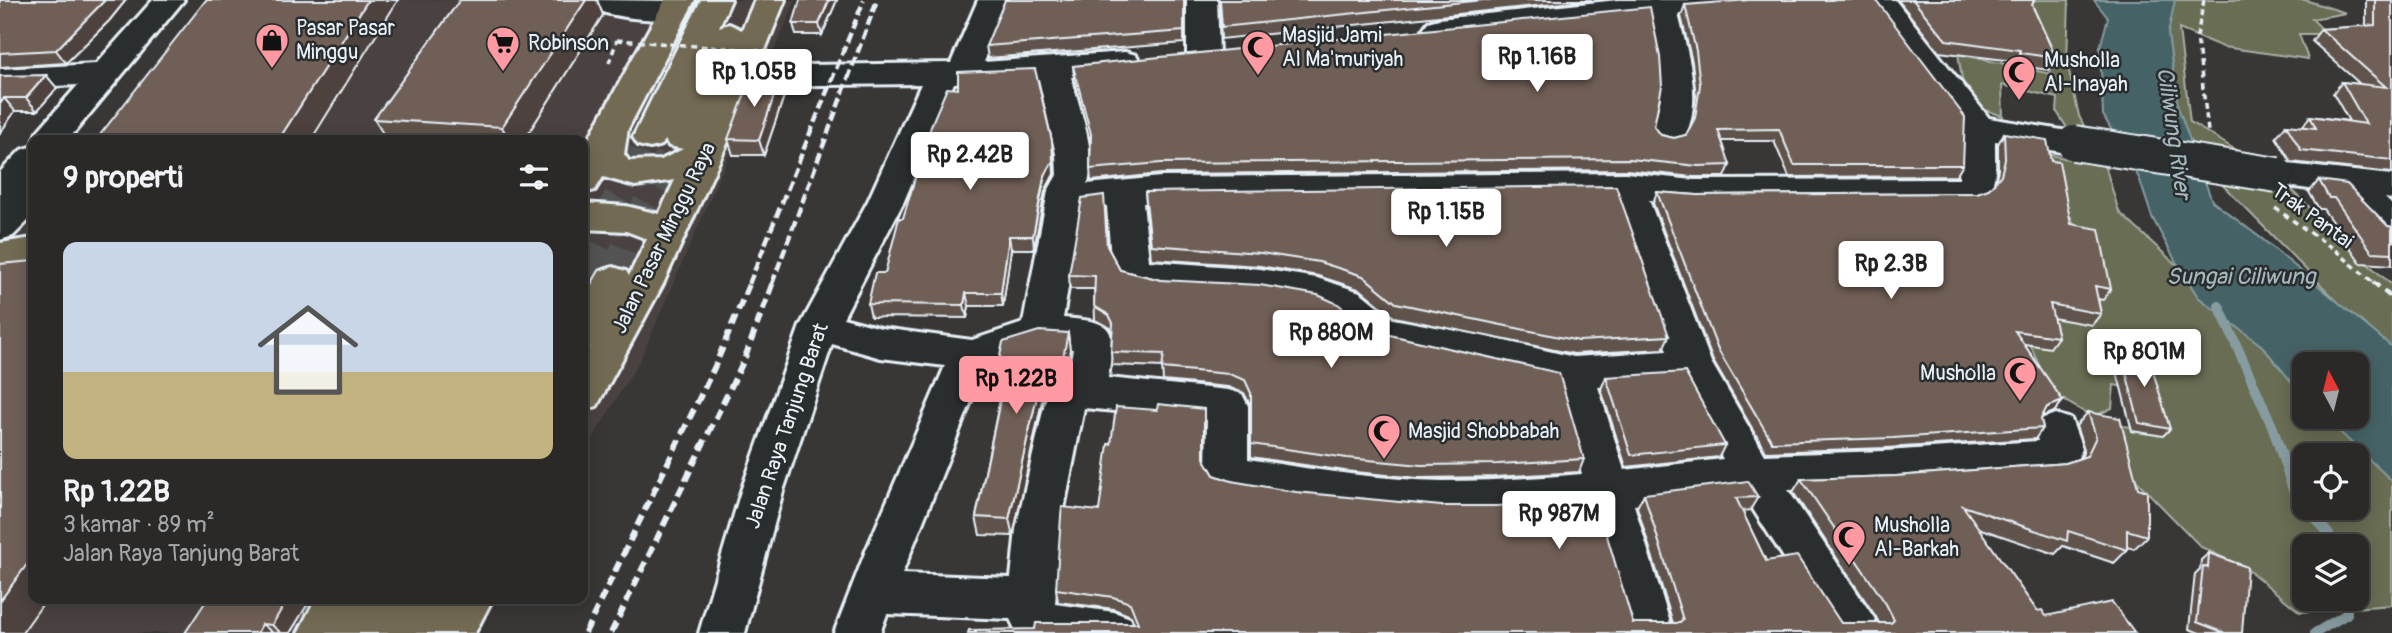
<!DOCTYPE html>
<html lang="id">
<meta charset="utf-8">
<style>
:root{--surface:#2a2928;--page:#363534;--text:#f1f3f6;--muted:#a5a6a8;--line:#464545;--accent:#ff9aa2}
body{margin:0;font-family:Pangolin,sans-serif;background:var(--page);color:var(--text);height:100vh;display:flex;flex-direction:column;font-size:26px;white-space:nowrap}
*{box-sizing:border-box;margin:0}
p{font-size:23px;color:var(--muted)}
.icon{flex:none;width:38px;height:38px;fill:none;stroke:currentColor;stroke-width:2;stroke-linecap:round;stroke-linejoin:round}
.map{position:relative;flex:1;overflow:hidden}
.panel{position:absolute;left:28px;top:135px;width:560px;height:469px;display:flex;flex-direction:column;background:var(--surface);border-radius:14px;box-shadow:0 4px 18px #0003,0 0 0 2px var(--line)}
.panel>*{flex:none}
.needle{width:46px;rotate:353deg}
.tools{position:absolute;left:2292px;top:352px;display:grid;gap:14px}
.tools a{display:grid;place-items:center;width:77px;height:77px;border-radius:14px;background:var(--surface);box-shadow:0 4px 18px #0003,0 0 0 2px var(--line);font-size:35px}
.price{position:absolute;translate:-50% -60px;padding:0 16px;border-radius:7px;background:#fff;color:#222;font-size:23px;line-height:46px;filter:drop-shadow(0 2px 4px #0008)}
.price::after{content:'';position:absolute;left:50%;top:42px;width:21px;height:16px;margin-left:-10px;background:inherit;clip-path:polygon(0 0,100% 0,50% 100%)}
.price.current{background:var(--accent);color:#111}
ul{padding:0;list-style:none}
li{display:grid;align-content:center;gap:14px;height:371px;padding:0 35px}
li span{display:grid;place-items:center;height:217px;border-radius:14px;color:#555}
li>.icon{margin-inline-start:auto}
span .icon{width:126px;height:126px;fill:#fffc;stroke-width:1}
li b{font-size:30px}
h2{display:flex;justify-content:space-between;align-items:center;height:84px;padding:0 35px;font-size:30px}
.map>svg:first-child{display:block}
</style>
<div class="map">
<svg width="2392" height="633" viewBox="0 0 2392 633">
<rect width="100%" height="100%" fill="#383736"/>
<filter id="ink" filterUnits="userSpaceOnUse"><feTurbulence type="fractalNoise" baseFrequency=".0143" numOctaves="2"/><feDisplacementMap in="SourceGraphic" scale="14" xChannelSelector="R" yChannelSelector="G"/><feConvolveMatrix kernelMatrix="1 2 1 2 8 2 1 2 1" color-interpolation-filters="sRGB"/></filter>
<g filter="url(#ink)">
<!-- built -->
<g fill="#494340">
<polygon points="211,0 796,0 642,356 583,455 583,140 97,140"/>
<polygon points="33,189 33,598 497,599 479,633 0,633 0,195"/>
</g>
<!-- green -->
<g fill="#686d53" stroke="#a8afa6" stroke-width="2" fill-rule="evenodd">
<path d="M2030,0H2069L2067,62L2079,116L2107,172L2119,212L2173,262L2262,318L2305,368V416L2347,417L2392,465V605L2300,612L2247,569L2201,547L2131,475L2122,426L2159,429L2155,394L2114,385L2112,408L2093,417L2050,392L2026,334L2082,250L2071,217L2041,213L2036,151L2068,159L2074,139L2057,112L2058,98L2002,85L2003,116L1966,103L1958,54L2051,74ZM2305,455H2357V508H2305ZM2305,546H2357V598H2305Z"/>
<polygon points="2148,0 2305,0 2346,13 2312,19 2327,34 2299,34 2308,59 2223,47 2179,29 2190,122 2277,175 2360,257 2392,285 2392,357 2194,156 2159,130"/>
</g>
<!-- water -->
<polygon fill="#456366" stroke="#869ca0" stroke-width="2" points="2094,0 2175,0 2168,34 2178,107 2212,201 2266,242 2392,347 2392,481 2324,417 2357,416 2357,364 2305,364 2305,398 2262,346 2198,297 2175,260 2152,217 2139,178 2103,115 2100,47 2108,18"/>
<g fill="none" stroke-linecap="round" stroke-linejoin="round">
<!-- stream -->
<g stroke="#869ca0" stroke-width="10">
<polyline points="2219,306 2273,428 2293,490 2305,503"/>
<polyline points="2308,508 2338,546"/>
<polyline points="2315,633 2347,614 2347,598"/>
</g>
<!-- major-tunnel -->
<g stroke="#525353" stroke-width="34" stroke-dasharray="34 17" stroke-linecap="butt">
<polyline points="583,275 650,137"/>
<polyline points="613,281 681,138"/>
</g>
<defs>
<g id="minor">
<polygon points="153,0 184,0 68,140 33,142 37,132 78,85 4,88 0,87 0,69 96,64"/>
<path d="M597,0L674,1L685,3L689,10L685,17C660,23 623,18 598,11L594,5Z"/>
<path d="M978,0H1008L984,62L1125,52L1136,55L1141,62L1136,69L1071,77C1078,103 1099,159 1087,184L1161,177L1626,173L1693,180L1959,179L1961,128L1864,0H1895L1989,118L2074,132L2086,135L2091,143L2086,151L2074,154L1995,141C1994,168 2002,193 1970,202L1693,204L1649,200L1711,362L1765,455L1886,451L2038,441L2035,431L2041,419L2056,414L2071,419L2082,449L2073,468L2054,474L1886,487L1788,490L1874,618L1881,633H1832L1742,492L1634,505L1673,633H1627L1592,509L1493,517H1438L1295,503L1231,492L1216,487L1206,470L1207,420L1084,408L1060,529L1055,604L1114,612L1130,618L1137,633H1017L1010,619L887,614L880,633H834L865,553L945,366L881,358L832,344L783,491L745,633H699L741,491L800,326L868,201L921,84L738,86L727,83L722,76L727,69L738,66L951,63ZM1039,79L1056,154L1057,175L1048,191L1023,323L972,340L881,328L843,318L904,201L954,83ZM1613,197L1667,351L1574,357L1479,335L1393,319L1360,292L1317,278L1260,269L1149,261L1143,203ZM1107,206L1111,259L1121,281L1162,291L1260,296L1317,306L1338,315L1370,342L1557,384L1582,474C1535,478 1489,481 1442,481C1380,480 1309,469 1248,459V406L1242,394L1228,390L1108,378C1115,327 1117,322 1063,318L1081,209ZM1041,347L1073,349L1068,378L1053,384L1045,402L1016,529L1011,578L902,574L986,364ZM1681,381L1723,459L1624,470L1598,387Z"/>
<polygon points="1187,0 1217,0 1219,54 1214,61 1203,64 1192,61 1187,54"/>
<path d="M1762,0L1758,6L1747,9L1678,14C1688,55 1705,105 1681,144L1669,147L1657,144L1652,136L1661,98L1659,68L1648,16L1439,39L1428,36L1423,29L1428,22L1439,19L1618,0Z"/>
<polygon points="33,146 33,180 28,185 33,184 33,216 13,236 0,240 0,172 21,150"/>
<polygon points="2277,163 2392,175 2392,199 2385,198 2392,205 2392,240 2379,236 2338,193 2265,183 2260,175 2265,167"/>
</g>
<g id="major">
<polygon points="665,0 695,0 628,129 624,154 629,161 661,160 683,149 669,146 665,140 662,145 650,148 638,145 633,137 701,0 731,0 719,27 729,24 742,30 755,0 785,0 732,133 663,284 597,406 583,411 583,359 590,346 583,348 583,300 600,271 613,267 626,271 629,276 647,239 626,231 583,229 583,203 626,206 659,214 675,180 635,186 603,177 595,190 583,193 583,149"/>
<polygon points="33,238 33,264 0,269 0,243"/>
<polygon points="316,598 493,598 475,633 298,633"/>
</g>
</defs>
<!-- minor casing -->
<use href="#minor" stroke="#e8f1f8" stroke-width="6"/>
<!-- major casing -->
<use href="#major" stroke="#e8f1f8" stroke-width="6"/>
<!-- path-far1 -->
<g stroke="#e8f1f8" stroke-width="3.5" stroke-dasharray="6 4.5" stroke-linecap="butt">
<polyline points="2204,0 2197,36 2208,131"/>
<polyline points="609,63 617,40"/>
<polyline points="2275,208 2335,250 2375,284"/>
</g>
<!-- path -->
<polyline stroke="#e8f1f8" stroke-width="4.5" stroke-dasharray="8 6" stroke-linecap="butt" points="2373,282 2392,298"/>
<!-- minor -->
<use href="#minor" fill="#2a2d2e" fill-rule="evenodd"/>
<!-- major -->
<use href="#major" fill="#736b52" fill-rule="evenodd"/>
<!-- rail-far1 -->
<g stroke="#e8f1f8" stroke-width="4.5" stroke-dasharray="10 4.5" stroke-linecap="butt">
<polyline points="749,284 864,0"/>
<polyline points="772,284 877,0"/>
</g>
<!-- rail -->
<g stroke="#e8f1f8" stroke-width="6" stroke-dasharray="11 6" stroke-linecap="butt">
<polyline points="585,633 715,366 750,282"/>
<polyline points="611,633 744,360 773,282"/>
</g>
<defs>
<polyline id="minor-bridge" points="2074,143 2277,175"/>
</defs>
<!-- minor-bridge casing -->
<use href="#minor-bridge" stroke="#e8f1f8" stroke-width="38" stroke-linecap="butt"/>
<!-- path-bridge -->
<polyline stroke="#e8f1f8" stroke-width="3.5" stroke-dasharray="6 4.5" stroke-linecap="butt" points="617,40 765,51"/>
<!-- minor-bridge -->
<use href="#minor-bridge" stroke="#2a2d2e" stroke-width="34"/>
</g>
<!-- wall -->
<g fill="#60524b" stroke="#e8f1f8" stroke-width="2">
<polygon points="0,0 126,0 109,21 66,63 0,67"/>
<polygon points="460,0 597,0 603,15 524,140 387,140 374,119"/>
<polygon points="837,0 822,35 796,35 793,24"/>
<polygon points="1184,0 1184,43 988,58 986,46"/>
<polygon points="1219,0 1592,0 1221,39"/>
<polygon points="1898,0 2034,0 2032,5 2056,58 2049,70 2013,65 2013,61 1939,52"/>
<polygon points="2366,0 2392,0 2392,173 2291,162 2276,137 2286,125 2302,127 2310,116 2349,121 2333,93 2342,82 2360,84 2312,41 2321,29 2366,26"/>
<polygon points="1685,5 1963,165 1956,176 1789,177 1774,141 1722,141 1730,165 1725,177 1693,177 1626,170 1161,174 1091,181 1090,169 1090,141 1074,78 1073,66 1654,126 1661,135 1674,138 1686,135 1692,124 1696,96 1692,62 1681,16"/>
<polygon points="0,76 57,88 37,111 15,111 0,133"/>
<polygon points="780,78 785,93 764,155 733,155 728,139"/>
<polygon points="2004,133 2051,161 2071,224 2111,289 2103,300 2098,299 2101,314 2092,325 2053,318 2058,337 2050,348 2025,344 2054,412 2043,416 2041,419 2043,428 2035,439 1886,448 1766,452 1713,361 1653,203 1657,192 1697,195 1977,193 1989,189 1995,182 1998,170 1998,144"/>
<polygon points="1053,154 1054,174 1045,191 1034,249 1011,249 1003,306 969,306 967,318 871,317 868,304 885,273 903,218"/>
<polygon points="2319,180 2388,226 2392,227 2392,265 2361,263 2323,209 2319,209 2309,192"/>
<polygon points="1145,192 1669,336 1663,349 1574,354 1394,317 1361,290 1318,276 1260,266 1151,259"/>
<polygon points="1107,246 1120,270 1372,331 1584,459 1579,472 1494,477 1418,478 1345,471 1251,457 1251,406 1244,393 1228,387 1163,381 1162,367 1112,365 1111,352 1112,333 1110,328 1095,320 1094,289 1070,289 1069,275"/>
<polygon points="1068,333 1070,351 1066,376 1051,383 1042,401 1013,536 980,535 976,517 1002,389 1001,389 997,370"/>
<polygon points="2120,348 2170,429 2163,436 2132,431 2113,356"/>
<polygon points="1606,377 1725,445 1719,457 1626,467 1601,389"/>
<polygon points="2088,412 2147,536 2134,549 2127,547 2127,550 2114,563 2063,546 2055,554 1978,528 2037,611 2046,616 2135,633 1035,629 1134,623 1131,616 1114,609 1058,602 1056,589 1099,511 1204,458 1214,475 1633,623 1673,623 1637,507 1644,494 1758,497 1750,510 1742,511 1766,561 1841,623 1879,623 1876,617 1793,492 1801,479 1896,476 2066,463 2081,458 2084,450 2076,426"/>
<polygon points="2209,553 2242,633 2200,633 2189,629 2195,574 2200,569 2201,560"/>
<polygon points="309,602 290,633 185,633"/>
</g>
<!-- shaded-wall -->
<g fill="#4e423d" stroke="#e8f1f8" stroke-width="2">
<polygon points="105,0 126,0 109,21 66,63 56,50"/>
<polygon points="368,0 398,0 311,140 279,140 279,139"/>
<polygon points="586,0 597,0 603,15 524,140 509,140 502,127"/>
<polygon points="829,0 837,0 822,35 819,24"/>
<polygon points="46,75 57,88 37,111 26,98"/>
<polygon points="780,78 785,93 764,155 759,140"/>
<polygon points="4,98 15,111 0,133 0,104"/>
<polygon points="1052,141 1054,174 1045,191 1034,249 1033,236"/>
<polygon points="1009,236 1011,249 1003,306 1001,293"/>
<polygon points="966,293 969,306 967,318 964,305"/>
<polygon points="1068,333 1070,351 1066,376 1051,383 1042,401 1013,536 1009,519 1040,383 1048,364"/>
<polygon points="2063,401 2054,412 2039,418 2047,407"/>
<polygon points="33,556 33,598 47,598 22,633 0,633 0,601"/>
<polygon points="288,598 314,598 309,602 290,633 281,633 272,625"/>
<polygon points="262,624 273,633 257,633"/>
</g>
<!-- building -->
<g fill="#705f57" stroke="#e8f1f8" stroke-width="2">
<polygon points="0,0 105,0 56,50 0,53"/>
<polygon points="206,0 368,0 279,139 96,140"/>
<polygon points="460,0 586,0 502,127 374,119"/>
<polygon points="800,0 829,0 819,24 793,24"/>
<polygon points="1005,0 1184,0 1184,31 986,46"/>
<polygon points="1220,0 1483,0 1222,27"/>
<polygon points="1749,0 1876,0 1965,117 1963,165 1794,165 1779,129 1718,130 1730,165 1698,166 1630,159 1161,163 1090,169 1091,134 1073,66 1650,7 1660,57 1662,86 1654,126 1661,135 1674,138 1686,135 1695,118 1700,85 1696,51 1685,5"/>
<polygon points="1913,0 2034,0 2032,5 2056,58 2020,53 2020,50 1946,40"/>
<polygon points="2375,0 2392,0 2392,160 2301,150 2286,125 2316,128 2310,116 2366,124 2342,82 2386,87 2321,29 2375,25"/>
<polygon points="1035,69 1052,141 1053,161 1044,177 1033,236 1009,236 1001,293 966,293 964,305 868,304 875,273 885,273 899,218 903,218 932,123 947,88 958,89 958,72"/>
<polygon points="46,75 26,98 4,98 0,104 0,76"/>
<polygon points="751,78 780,78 759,140 728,139"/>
<polygon points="2004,133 2047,140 2051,161 2059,162 2071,224 2099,229 2111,289 2095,286 2101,314 2050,304 2058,337 2015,331 2063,401 2047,407 2041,419 2043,428 1893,438 1772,442 1718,350 1657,192 1697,195 1977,193 1989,189 2001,175 2005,159"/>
<polygon points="2319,180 2347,184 2388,226 2392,227 2392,253 2372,252 2334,198 2329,198"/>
<polygon points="1616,186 1669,336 1579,341 1396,303 1363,276 1319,262 1261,253 1151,245 1145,192"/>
<polygon points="1104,195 1107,246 1120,270 1161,280 1260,285 1318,295 1338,304 1372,331 1559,373 1584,459 1498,464 1421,465 1347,458 1251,444 1251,393 1245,380 1229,374 1162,368 1164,354 1111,352 1113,323 1109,315 1094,306 1095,276 1069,275 1082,198"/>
<polygon points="33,261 32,276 33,275 33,556 0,601 0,264"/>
<polygon points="1039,331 1068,333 1063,358 1048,364 1040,383 1009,519 976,517 1006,371 997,370 1003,342"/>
<polygon points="2120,348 2148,354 2170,429 2139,423"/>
<polygon points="1685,372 1725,445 1631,455 1606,377"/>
<polygon points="1158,404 1204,409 1204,458 1214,475 1231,481 1296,492 1441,506 1497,506 1596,499 1633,623 1680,623 1683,620 1644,494 1748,481 1758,497 1736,498 1766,561 1797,556 1841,623 1891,623 1894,620 1886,604 1801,479 1896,476 2066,463 2087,456 2096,437 2088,412 2120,418 2138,488 2147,491 2147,536 2127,530 2127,550 2068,531 2067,541 1963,506 2037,611 2042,610 2046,616 2112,602 2135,633 968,633 969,630 1035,629 1036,623 1138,623 1130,603 1113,597 1056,589 1061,516 1062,507 1099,511 1108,444 1111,444 1116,407 1157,410"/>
<polygon points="2209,553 2247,567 2242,633 2225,633 2197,622 2203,566 2208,568"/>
<polygon points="208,598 288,598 272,625 262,624 257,633 185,633"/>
</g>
</g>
<!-- icons -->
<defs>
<symbol id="shop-pin" viewBox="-11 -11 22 30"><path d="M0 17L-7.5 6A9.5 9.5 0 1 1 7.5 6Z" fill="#ff9aa2" stroke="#2a2d2e"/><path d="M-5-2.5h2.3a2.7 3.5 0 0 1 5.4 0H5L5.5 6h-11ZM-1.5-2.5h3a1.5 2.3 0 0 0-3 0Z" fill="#111"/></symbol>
<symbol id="supermarket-pin" viewBox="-11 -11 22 30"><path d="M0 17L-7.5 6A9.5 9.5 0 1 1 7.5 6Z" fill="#ff9aa2" stroke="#2a2d2e"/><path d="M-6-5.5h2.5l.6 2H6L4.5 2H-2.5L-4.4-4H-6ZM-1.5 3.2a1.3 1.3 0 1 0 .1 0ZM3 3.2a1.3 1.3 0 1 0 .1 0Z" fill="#111"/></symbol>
<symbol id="mosque-pin" viewBox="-11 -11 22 30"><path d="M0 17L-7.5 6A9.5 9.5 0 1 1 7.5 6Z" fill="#ff9aa2" stroke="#2a2d2e"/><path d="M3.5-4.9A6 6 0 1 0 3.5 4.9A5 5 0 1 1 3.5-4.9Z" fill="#111"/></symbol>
</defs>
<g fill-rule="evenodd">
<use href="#shop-pin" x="253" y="21" width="38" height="52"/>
<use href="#supermarket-pin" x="484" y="24" width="38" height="52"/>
<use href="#mosque-pin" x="1239" y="28" width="38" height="52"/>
<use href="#mosque-pin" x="2000" y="53" width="38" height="52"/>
<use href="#mosque-pin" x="2001" y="354" width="38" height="52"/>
<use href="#mosque-pin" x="1365" y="412" width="38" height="52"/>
<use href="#mosque-pin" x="1830" y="518" width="38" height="52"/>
</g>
<g text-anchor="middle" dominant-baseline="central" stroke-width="5" stroke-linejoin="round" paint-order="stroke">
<!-- poi labels -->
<g font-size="21" fill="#e8f1f8" stroke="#2a2d2e" text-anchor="start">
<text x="296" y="28">Pasar Pasar<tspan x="296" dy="24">Minggu</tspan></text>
<text x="1282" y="35">Masjid Jami<tspan x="1282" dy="24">Al Ma'muriyah</tspan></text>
<text x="528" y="43">Robinson</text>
<text x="2044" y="60">Musholla<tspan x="2044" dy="24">Al-Inayah</tspan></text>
<text x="1996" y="373" text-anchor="end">Musholla</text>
<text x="1408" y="431">Masjid Shobbabah</text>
<text x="1874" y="525">Musholla<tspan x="1874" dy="24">Al-Barkah</tspan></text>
</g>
<!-- street labels -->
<g font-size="21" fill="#e8f1f8" stroke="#2a2d2e">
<text transform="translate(2312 216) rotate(36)">Trak Pantai</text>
<text transform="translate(664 238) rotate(-64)">Jalan Pasar Minggu Raya</text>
<text transform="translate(787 426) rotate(-71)">Jalan Raya Tanjung Barat</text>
</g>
<!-- water labels -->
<g font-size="23" font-style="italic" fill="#a7b8be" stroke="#2a2d2e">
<text transform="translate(2174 133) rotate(82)">Ciliwung River</text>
<text x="2241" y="276">Sungai Ciliwung</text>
</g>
</g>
</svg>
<div class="tools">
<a><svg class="needle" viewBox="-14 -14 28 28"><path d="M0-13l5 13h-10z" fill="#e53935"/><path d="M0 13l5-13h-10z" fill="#a5a6a8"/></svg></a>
<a><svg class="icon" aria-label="locate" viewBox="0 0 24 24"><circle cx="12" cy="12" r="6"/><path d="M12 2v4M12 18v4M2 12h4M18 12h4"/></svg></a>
<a><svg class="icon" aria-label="layers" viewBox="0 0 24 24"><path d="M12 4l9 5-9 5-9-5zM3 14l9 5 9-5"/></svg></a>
</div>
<b class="price" style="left:1537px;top:94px">Rp 1.16B</b>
<b class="price" style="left:754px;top:109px">Rp 1.05B</b>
<b class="price" style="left:970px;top:192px">Rp 2.42B</b>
<b class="price" style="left:1446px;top:249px">Rp 1.15B</b>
<b class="price" style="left:1891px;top:301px">Rp 2.3B</b>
<b class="price" style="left:1331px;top:370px">Rp 880M</b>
<b class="price" style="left:2144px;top:389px">Rp 801M</b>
<b class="price current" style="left:1016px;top:416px">Rp 1.22B</b>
<b class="price" style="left:1559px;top:551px">Rp 987M</b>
<section class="panel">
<h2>9 properti<svg class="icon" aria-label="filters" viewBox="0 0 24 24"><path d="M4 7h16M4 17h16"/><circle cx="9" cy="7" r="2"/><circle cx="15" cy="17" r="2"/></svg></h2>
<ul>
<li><span style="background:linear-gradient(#c9d6e8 60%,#c2b280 0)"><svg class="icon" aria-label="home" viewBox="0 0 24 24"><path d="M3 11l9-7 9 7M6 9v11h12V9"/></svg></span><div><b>Rp 1.22B</b><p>3 kamar · 89 m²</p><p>Jalan Raya Tanjung Barat</p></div></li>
</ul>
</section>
</div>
